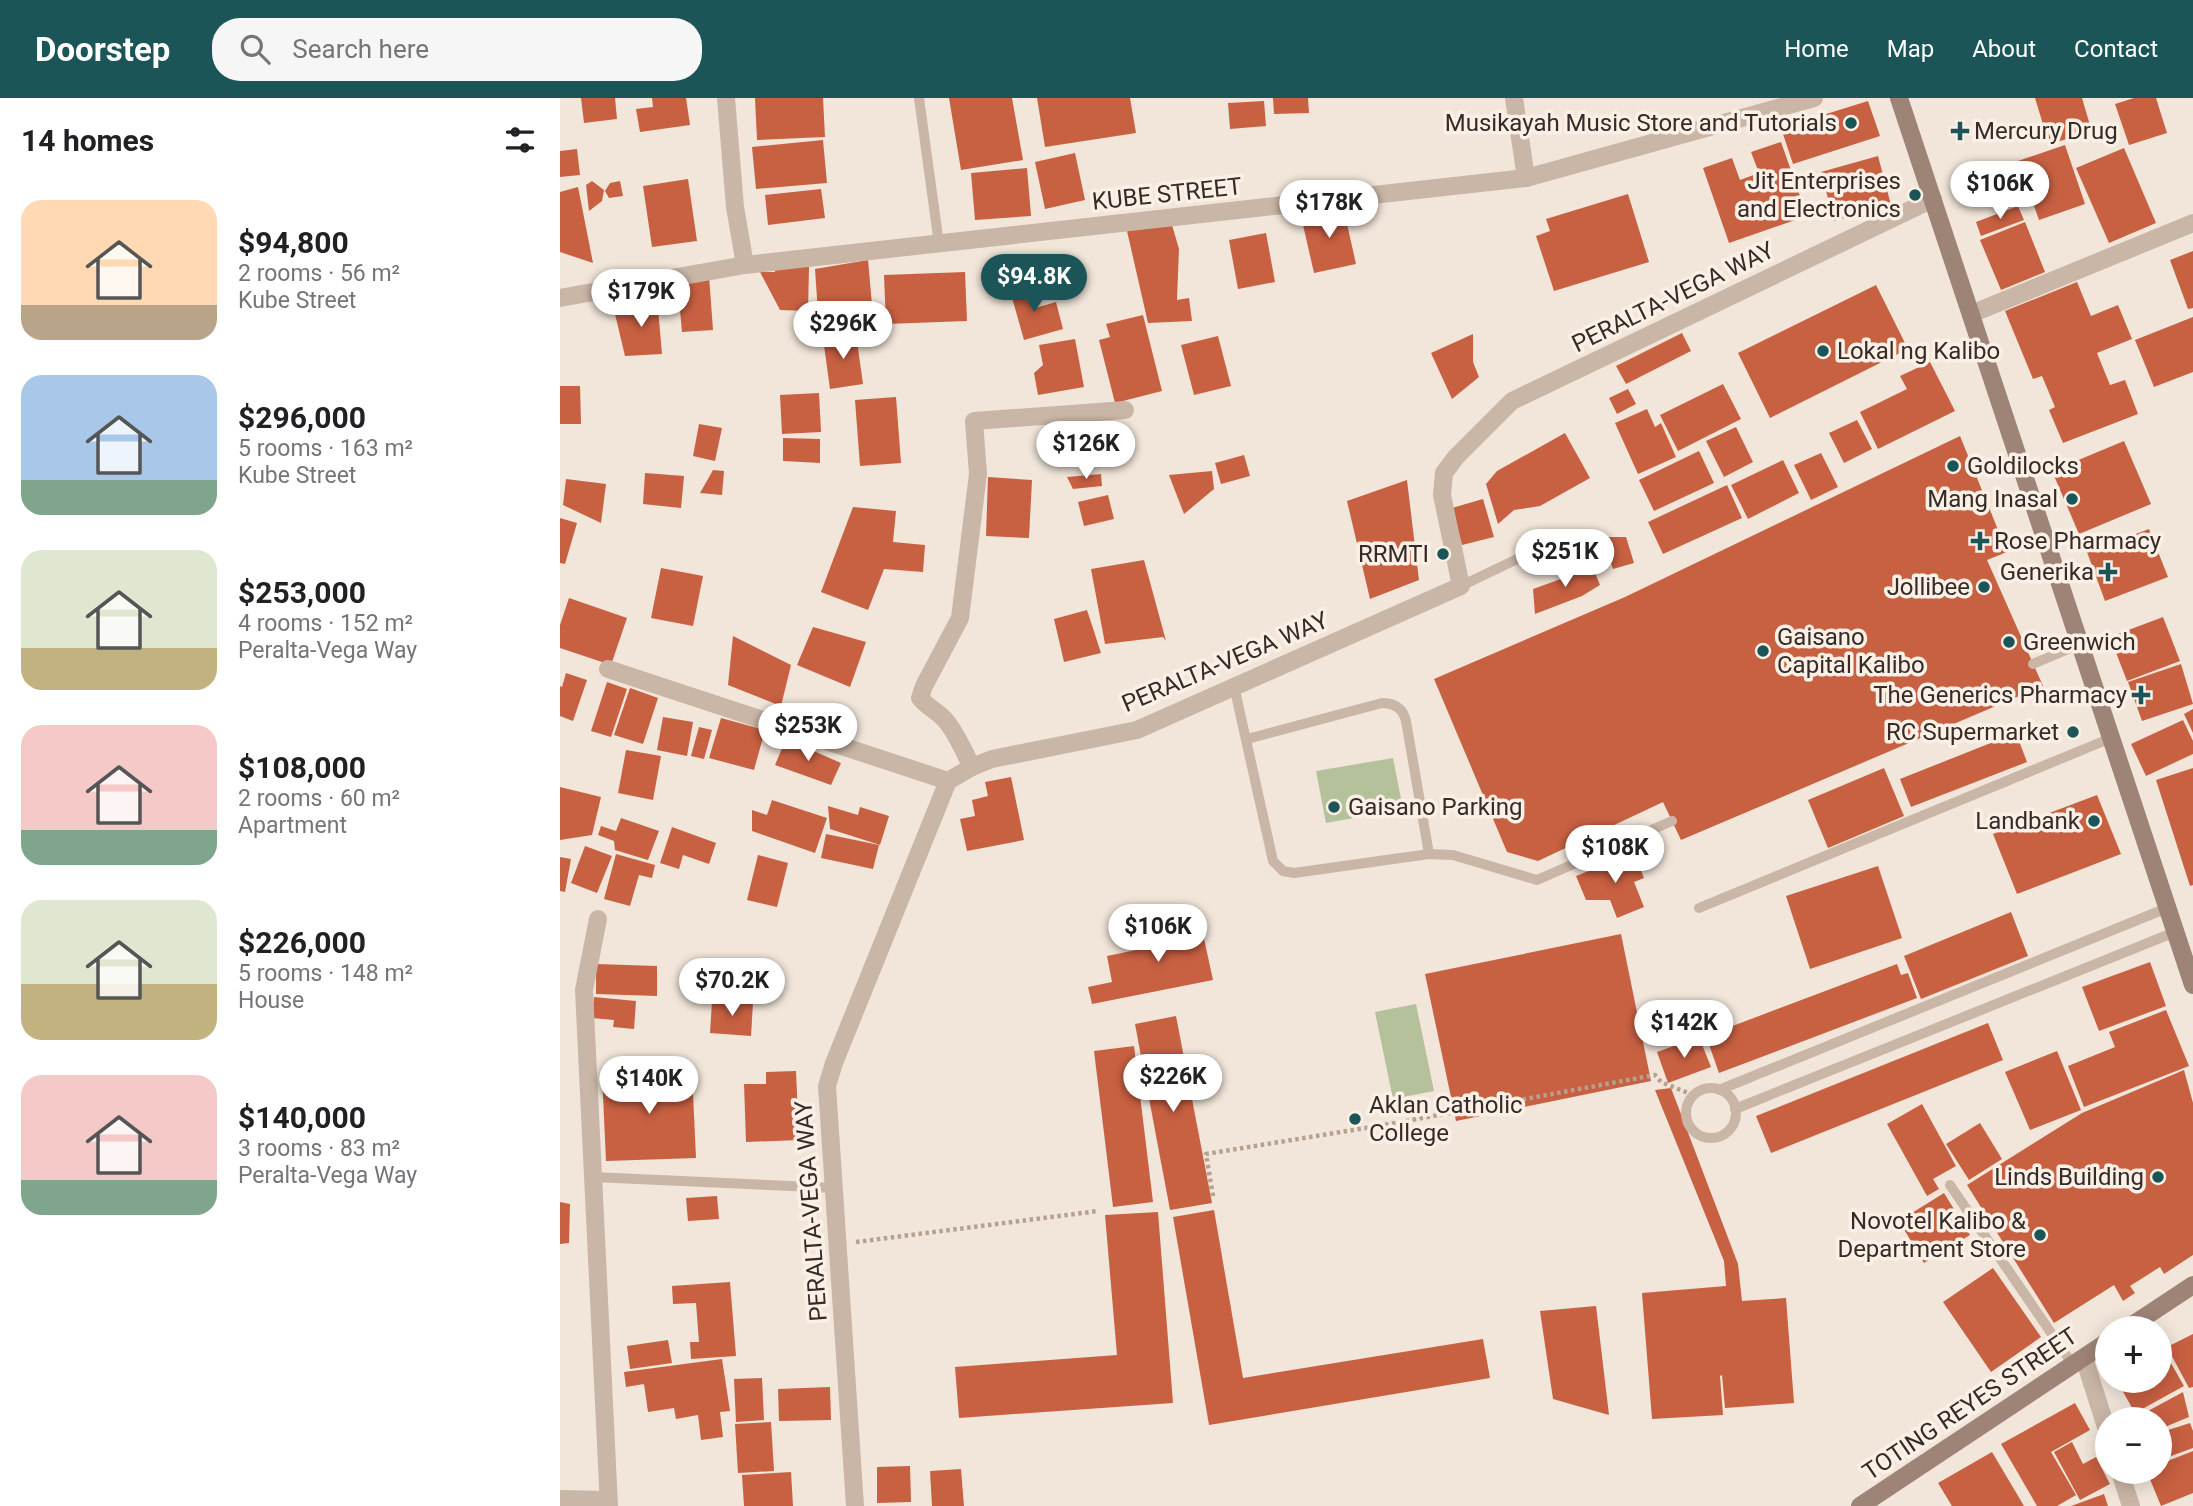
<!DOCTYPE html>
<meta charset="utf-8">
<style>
:root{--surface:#fff;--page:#f6f6f6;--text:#202124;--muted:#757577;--accent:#1c5558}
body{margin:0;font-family:Roboto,sans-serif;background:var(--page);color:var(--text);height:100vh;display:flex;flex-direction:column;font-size:26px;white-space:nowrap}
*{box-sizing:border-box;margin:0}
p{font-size:23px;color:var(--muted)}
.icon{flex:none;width:38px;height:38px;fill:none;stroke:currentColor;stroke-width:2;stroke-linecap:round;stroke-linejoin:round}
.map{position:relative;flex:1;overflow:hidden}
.side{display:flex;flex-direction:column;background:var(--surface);width:560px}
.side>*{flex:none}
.fabs{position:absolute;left:1535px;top:1218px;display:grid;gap:14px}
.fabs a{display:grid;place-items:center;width:77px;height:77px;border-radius:50%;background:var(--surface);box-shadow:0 4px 18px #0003;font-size:35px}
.price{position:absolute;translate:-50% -60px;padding:0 16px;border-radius:24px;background:#fff;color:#222;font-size:23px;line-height:46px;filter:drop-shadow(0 2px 4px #0008)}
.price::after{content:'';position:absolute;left:50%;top:42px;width:21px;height:16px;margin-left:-10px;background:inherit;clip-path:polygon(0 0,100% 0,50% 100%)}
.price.selected{background:var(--accent);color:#fff}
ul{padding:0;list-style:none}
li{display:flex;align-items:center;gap:21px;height:175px;padding:0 21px}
li span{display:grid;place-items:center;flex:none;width:196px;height:140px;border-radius:21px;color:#555}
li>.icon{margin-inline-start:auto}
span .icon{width:84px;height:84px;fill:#fffc;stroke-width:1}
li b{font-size:30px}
h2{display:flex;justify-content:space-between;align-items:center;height:84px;padding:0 21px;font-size:30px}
header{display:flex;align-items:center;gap:42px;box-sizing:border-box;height:98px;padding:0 35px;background:var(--accent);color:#fff}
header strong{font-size:33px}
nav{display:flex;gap:38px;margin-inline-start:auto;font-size:24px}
.search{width:490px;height:63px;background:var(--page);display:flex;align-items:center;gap:18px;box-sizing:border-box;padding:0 24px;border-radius:28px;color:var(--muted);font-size:26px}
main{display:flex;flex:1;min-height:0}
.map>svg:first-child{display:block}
</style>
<header>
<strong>Doorstep</strong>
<div class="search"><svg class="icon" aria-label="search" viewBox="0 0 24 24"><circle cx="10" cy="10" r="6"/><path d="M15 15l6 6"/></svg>Search here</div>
<nav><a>Home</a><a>Map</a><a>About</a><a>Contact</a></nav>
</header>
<main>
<section class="side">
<h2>14 homes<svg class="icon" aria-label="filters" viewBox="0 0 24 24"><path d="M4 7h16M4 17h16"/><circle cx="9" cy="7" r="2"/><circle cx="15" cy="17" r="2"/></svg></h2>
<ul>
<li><span style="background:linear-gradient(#ffd9b3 75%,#b9a48a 0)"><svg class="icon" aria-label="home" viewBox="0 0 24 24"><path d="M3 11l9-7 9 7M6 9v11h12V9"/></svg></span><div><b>$94,800</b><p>2 rooms · 56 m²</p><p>Kube Street</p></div></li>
<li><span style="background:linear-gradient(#a9c7e8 75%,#7fa58c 0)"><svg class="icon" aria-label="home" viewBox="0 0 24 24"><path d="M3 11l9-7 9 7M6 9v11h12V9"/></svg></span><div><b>$296,000</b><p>5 rooms · 163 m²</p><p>Kube Street</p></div></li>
<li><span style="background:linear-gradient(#dfe7d0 70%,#c2b280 0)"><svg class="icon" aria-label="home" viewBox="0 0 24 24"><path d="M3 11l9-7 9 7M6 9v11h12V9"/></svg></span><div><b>$253,000</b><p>4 rooms · 152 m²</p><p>Peralta-Vega Way</p></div></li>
<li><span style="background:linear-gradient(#f6c9c9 75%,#7fa58c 0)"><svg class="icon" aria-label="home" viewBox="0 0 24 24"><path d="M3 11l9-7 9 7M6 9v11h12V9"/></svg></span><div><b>$108,000</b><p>2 rooms · 60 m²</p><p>Apartment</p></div></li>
<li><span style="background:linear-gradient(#dfe7d0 60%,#c2b280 0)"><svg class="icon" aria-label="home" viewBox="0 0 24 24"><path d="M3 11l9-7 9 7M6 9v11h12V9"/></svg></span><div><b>$226,000</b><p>5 rooms · 148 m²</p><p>House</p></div></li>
<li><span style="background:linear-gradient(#f6c9c9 75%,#7fa58c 0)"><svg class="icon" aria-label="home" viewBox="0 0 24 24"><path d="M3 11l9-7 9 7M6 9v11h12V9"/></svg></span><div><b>$140,000</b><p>3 rooms · 83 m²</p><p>Peralta-Vega Way</p></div></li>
</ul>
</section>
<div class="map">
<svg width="1633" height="1408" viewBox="0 0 1633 1408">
<rect width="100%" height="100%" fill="#f2e6da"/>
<!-- green -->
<g fill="#b5c19a">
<polygon points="833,660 843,711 766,725 756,673"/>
<polygon points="856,906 874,993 833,1001 815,914"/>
</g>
<!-- building -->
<g fill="#c86042">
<polygon points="21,0 55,0 57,21 24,25"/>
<polygon points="92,0 126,0 130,27 80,34 76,11 93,9"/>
<polygon points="195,0 263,0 265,39 197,42"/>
<polygon points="389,0 452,0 463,62 401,72"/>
<polygon points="477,0 570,0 576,35 485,49"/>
<polygon points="713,0 748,0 749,15 714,16"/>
<polygon points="1475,0 1522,0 1532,34 1489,46"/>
<polygon points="1574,0 1596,0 1607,35 1569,47 1555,6"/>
<polygon points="704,3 706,28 670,31 668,5"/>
<polygon points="1308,3 1320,38 1233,66 1221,30"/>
<polygon points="263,42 267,85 196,91 192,49"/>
<polygon points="1221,44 1247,118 1169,145 1143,70 1172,60 1180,82 1199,75 1191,54"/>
<polygon points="1505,47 1525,106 1479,122 1458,63"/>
<polygon points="1564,50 1596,125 1549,145 1516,70"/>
<polygon points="17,51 20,77 0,79 0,53"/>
<polygon points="515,55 525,102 485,111 475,64"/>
<polygon points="1318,58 1331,107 1274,123 1261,74"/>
<polygon points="1444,63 1450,79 1407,96 1401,80"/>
<polygon points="467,70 471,118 415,122 411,75"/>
<polygon points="128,81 137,143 92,149 83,88"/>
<polygon points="32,83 44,92 42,103 29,113 26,87"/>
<polygon points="60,83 63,98 49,100 45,93 50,85"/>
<polygon points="18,89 20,99 33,165 0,154 0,94"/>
<polygon points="261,91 265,120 208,127 205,97"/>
<polygon points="1068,96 1089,164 994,193 976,138 990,133 986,121"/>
<polygon points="783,108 796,166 754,175 741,118"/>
<polygon points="1458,108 1464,122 1421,138 1416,124"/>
<polygon points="1465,124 1485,174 1441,192 1420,142"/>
<polygon points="612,127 619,151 617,202 629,200 632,223 588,225 567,133"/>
<polygon points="706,135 715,184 678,191 669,142"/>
<polygon points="1633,153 1633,210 1628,211 1610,162"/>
<polygon points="308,162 314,229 259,229 255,171"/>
<polygon points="215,168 249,169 248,213 220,212 200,174 215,174"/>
<polygon points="405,174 407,223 326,226 324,177"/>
<polygon points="149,178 153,232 122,234 117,180"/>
<polygon points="468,184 475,210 496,204 503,231 464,242 449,189"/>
<polygon points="1517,184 1531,218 1558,207 1572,241 1537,255 1550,287 1565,282 1578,316 1503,345 1489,312 1495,309 1482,278 1473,281 1445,213"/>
<polygon points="1316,187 1348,251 1210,320 1178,255"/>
<polygon points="97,199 102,256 65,258 55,216 73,214 71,207"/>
<polygon points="583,217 602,293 555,305 539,242 550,239 546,226"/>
<polygon points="1633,219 1633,274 1594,289 1575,242"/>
<polygon points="1122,235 1131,253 1066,286 1056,268"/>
<polygon points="296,236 303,286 270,291 263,240"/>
<polygon points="913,236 913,264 919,279 892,301 871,255"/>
<polygon points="658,238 671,288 634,297 621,247"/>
<polygon points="515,241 524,289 478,297 474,275 483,267 479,247"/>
<polygon points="1370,264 1395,313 1318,351 1300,314 1347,291 1340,278"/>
<polygon points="1163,286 1181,321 1118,353 1100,317"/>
<polygon points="0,288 20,288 21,326 0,326"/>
<polygon points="1068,291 1076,306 1057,316 1049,300"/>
<polygon points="259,295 261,334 222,336 220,297"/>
<polygon points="336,299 341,365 300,368 295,302"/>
<polygon points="1087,311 1095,329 1101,325 1116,359 1078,376 1055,325"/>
<polygon points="1297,322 1312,351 1284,365 1269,335"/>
<polygon points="139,326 162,330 155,363 133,358"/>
<polygon points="1176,329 1193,364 1164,379 1146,343"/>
<polygon points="1005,335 1030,380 980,408 954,412 938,426 926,386 937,373"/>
<polygon points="1400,338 1447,454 1427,462 1483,588 1121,742 1103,704 978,763 947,754 874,581 1065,499"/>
<polygon points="223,340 260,341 260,365 223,363"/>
<polygon points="1564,343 1591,406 1519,436 1492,373"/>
<polygon points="1139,353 1154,385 1094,413 1079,382"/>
<polygon points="1261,355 1278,389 1251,402 1234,367"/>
<polygon points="684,357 690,378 661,386 655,365"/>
<polygon points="1223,362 1239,395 1188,421 1171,387"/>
<polygon points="153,372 164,373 162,397 140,395"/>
<polygon points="652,373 654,391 624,416 609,377"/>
<polygon points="85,375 124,378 121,410 83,406"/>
<polygon points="541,376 542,388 513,391 507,379"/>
<polygon points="428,379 472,382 469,440 426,438"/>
<polygon points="6,381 46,386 41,425 3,407"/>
<polygon points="847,382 859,482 810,501 787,403"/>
<polygon points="1167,387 1182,420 1103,456 1088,424"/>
<polygon points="548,397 554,421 524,428 518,404"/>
<polygon points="923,401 934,439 902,447 892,410"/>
<polygon points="293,409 336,413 333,444 365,447 363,474 324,471 308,512 261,494"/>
<polygon points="0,420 17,425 5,466 0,465"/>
<polygon points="1589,431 1608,479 1545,503 1527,454"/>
<polygon points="1042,439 1066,439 1074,465 1053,471"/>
<polygon points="584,462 606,543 603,539 545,546 531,471"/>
<polygon points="1031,465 1040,487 1022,498 975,516 973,491 1009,478"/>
<polygon points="101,470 143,478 133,528 91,520"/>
<polygon points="9,500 67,520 51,567 0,550 0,527"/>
<polygon points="527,512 541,555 504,564 494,521"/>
<polygon points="1603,519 1620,563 1567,583 1550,539"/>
<polygon points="253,529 306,544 290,589 237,567"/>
<polygon points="173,538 231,567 221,608 168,587"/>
<polygon points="1621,566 1633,606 1582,623 1568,584"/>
<polygon points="6,575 27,582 13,623 0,618 0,588 2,589"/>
<polygon points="47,584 67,591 51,639 31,633"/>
<polygon points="70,590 98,600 83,646 54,637"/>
<polygon points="1633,611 1633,635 1624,616"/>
<polygon points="103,619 133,624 127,658 97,652"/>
<polygon points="161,620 205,632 194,672 149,660"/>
<polygon points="1623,622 1633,643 1633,656 1586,678 1571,646"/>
<polygon points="139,629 152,632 144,661 131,658"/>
<polygon points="1456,635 1467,664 1351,709 1340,681"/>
<polygon points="226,641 281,665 271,687 215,667"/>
<polygon points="66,652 101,658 93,702 58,695"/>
<polygon points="1324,670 1344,718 1268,750 1248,702"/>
<polygon points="1633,670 1633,787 1630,788 1596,682"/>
<polygon points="451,679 464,742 407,753 400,721 415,718 412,702 428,698 425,684"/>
<polygon points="0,689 41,699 32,737 0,742"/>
<polygon points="1537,697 1561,756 1457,796 1433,736"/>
<polygon points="212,702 267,720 255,755 192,733 192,712 207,717"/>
<polygon points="268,708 298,717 300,709 329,718 320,747 270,731"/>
<polygon points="61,720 99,733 88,762 55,752 54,743 38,737 41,728 56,733"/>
<polygon points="112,729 156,745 149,766 123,757 119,771 100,765"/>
<polygon points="266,736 319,747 313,771 261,760"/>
<polygon points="25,748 52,758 37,795 11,785"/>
<polygon points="1074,755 1084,780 1074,784 1084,809 1057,820 1050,802 1026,802 1016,778"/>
<polygon points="56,756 95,767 92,780 79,777 70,808 44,801"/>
<polygon points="198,757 228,765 217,809 187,802"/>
<polygon points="0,759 11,761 5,794 0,793"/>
<polygon points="1318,768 1342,840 1250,871 1226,798"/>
<polygon points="1451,814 1468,858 1361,901 1344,858"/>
<polygon points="639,818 653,882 532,906 528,889 552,884 547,858 586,850 584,839 617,832 615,823"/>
<polygon points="1061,836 1091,983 896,1023 865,876"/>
<polygon points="1590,864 1606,908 1539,933 1522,889"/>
<polygon points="36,866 97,868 97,898 36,896"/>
<polygon points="1337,866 1341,877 1348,875 1357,900 1159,975 1146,938"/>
<polygon points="156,884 192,885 192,901 156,900"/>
<polygon points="34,899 76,903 74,931 53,929 54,922 32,920"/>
<polygon points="152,903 193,905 191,938 150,935"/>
<polygon points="1606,912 1629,968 1524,1009 1508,968 1555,949 1549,934"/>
<polygon points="616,918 652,1105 610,1112 575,926"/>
<polygon points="1428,925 1443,962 1211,1055 1196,1018"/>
<polygon points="1139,939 1151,969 1108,985 1097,954"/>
<polygon points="574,948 593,1104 553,1109 534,953"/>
<polygon points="1497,953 1521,1012 1470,1032 1445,974"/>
<polygon points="1624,972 1633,1005 1633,1157 1604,1176 1600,1169 1570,1188 1575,1195 1563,1203 1554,1187 1494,1225 1407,1087 1522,1015"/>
<polygon points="132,973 136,1060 46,1063 42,976"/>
<polygon points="236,973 239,1042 186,1044 184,986 206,986 206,974"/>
<polygon points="1111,990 1178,1166 1182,1203 1226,1200 1234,1305 1165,1310 1162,1277 1160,1278 1163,1317 1092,1321 1082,1195 1166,1188 1164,1163 1095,992"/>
<polygon points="1362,1006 1396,1068 1373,1081 1379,1091 1367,1098 1327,1026"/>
<polygon points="1420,1025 1442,1061 1409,1082 1386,1046"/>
<polygon points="1384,1095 1410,1137 1364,1165 1339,1123"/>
<polygon points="157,1098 159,1121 128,1123 126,1100"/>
<polygon points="0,1104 10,1106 9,1145 0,1146"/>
<polygon points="654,1112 683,1280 923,1241 930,1280 649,1327 613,1119"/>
<polygon points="598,1114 613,1305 399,1320 395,1269 557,1257 545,1117"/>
<polygon points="1433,1170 1481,1239 1431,1274 1383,1204"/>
<polygon points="170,1184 176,1258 131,1261 130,1244 139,1244 136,1205 113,1206 112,1188"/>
<polygon points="1036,1208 1049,1317 993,1301 980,1213"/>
<polygon points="1633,1236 1633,1289 1629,1290 1607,1249"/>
<polygon points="108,1242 112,1265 70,1271 67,1248"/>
<polygon points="1600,1246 1624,1288 1575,1315 1557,1283 1600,1283"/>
<polygon points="162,1261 170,1313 160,1314 163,1339 141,1342 138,1317 116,1321 114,1310 88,1314 84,1286 66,1289 64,1274"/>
<polygon points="202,1280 204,1322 176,1324 174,1281"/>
<polygon points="270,1289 271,1322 219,1323 218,1291"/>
<polygon points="1623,1294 1629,1319 1600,1331 1600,1321 1594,1321 1588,1313"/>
<polygon points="1515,1305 1530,1332 1491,1354 1516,1397 1497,1408 1477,1408 1441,1346"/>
<polygon points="211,1324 214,1373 178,1375 175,1326"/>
<polygon points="1630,1325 1633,1333 1633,1350 1611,1358 1602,1334"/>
<polygon points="1512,1344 1523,1366 1536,1359 1550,1386 1520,1402 1494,1354"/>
<polygon points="1633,1353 1633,1395 1601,1408 1587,1374 1600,1374 1600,1366"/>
<polygon points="1432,1354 1464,1408 1392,1408 1378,1385"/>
<polygon points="350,1368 351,1404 317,1405 317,1369"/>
<polygon points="401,1371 404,1408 372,1408 370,1373"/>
<polygon points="231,1374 233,1408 184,1408 182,1377"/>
<polygon points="1544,1396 1548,1408 1511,1408"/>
</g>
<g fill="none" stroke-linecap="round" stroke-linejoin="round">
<!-- path -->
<g stroke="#b6a090" stroke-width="4.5" stroke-dasharray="3.5 3.5" stroke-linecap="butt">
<polyline points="653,1098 646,1056 830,1026 1095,977 1101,984 1133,997"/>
<polyline points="296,1144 538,1113"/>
</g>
<!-- lane -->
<g stroke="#cab6a6" stroke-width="10">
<polyline points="359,0 379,146"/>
<polyline points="901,488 1001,440"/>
<polyline points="1473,566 1520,546"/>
<polyline points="674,588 713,763 723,773 734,775 869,756 893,757 977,782 1112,723"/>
<path d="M687,641L822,605C834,605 843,610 846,623L869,756"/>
<polyline points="1139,810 1551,640"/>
<circle cx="1151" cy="1015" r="25"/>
<polyline points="1159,992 1607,810"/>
<polyline points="1175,1011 1615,834"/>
<polyline points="33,1079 274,1090"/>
<polyline points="1390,1087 1513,1267"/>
</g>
<!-- street -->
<g stroke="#cab6a6" stroke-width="18">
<polyline points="166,0 175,109 185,167"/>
<polyline points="954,0 966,80"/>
<polyline points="0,200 185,167 966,80 1254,0"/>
<polyline points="1411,216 1633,125"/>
<polyline points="48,571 388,683"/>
<path d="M412,669C404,654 397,636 386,623C379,614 368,610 360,600L364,588L400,520L418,376L414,323L565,312"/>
<polyline points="38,821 24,892 49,1408"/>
<polyline points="1524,1260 1547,1332"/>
<polyline points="1560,1374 1571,1408"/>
<polyline points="0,1401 48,1402"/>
<polyline points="295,1408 267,988 274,965 388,683 412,669 432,661 577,632 901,488 882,397 884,375 896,359 952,303 1373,101"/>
</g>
<!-- secondary -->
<g stroke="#9e8477" stroke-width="18">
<polyline points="1339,0 1633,887"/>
<polyline points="1568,1230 1633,1187"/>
<polyline points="1300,1408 1547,1244"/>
</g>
</g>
<!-- markers -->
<g fill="#1c5558" stroke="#faf0e6" stroke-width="2.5">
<circle cx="1291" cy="25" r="7"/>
<path d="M1396.5 22.5h7v7h7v7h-7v7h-7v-7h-7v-7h7z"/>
<circle cx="1355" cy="97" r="7"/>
<circle cx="1263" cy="253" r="7"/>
<circle cx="1393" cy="368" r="7"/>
<circle cx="1512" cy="401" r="7"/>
<path d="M1416.5 432.5h7v7h7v7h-7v7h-7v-7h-7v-7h7z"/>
<circle cx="883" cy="456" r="7"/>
<path d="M1544.5 463.5h7v7h7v7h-7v7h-7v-7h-7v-7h7z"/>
<circle cx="1424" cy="489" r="7"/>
<circle cx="1449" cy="544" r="7"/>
<circle cx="1203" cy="553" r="7"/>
<path d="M1577.5 586.5h7v7h7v7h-7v7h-7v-7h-7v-7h7z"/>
<circle cx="1513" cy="634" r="7"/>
<circle cx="774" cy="709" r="7"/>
<circle cx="1534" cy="723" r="7"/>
<circle cx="795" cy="1021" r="7"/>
<circle cx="1598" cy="1079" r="7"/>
<circle cx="1480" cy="1137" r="7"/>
</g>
<g text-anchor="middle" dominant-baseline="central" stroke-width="7" stroke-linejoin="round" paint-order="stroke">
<!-- poi labels -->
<g font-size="24" fill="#362b27" stroke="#faf0e6" text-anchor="end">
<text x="1277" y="25">Musikayah Music Store and Tutorials</text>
<text x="1414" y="33" text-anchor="start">Mercury Drug</text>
<text x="1341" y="83">Jit Enterprises<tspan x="1341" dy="28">and Electronics</tspan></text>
<text x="1277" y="253" text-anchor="start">Lokal ng Kalibo</text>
<text x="1407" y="368" text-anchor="start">Goldilocks</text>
<text x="1498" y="401">Mang Inasal</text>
<text x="1434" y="443" text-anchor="start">Rose Pharmacy</text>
<text x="869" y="456">RRMTI</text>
<text x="1534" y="474">Generika</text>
<text x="1410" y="489">Jollibee</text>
<text x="1217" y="539" text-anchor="start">Gaisano<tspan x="1217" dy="28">Capital Kalibo</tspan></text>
<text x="1463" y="544" text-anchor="start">Greenwich</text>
<text x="1567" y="597">The Generics Pharmacy</text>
<text x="1499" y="634">RC Supermarket</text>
<text x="788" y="709" text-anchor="start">Gaisano Parking</text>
<text x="1520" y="723">Landbank</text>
<text x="809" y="1007" text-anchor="start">Aklan Catholic<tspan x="809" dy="28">College</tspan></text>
<text x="1584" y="1079">Linds Building</text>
<text x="1466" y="1123">Novotel Kalibo &amp;<tspan x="1466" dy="28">Department Store</tspan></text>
</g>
<!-- street labels -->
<g font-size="24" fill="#362b27" stroke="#faf0e6">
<text transform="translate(607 96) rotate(-6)">KUBE STREET</text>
<text transform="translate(1113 199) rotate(-26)">PERALTA-VEGA WAY</text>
<text transform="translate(665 564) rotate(-23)">PERALTA-VEGA WAY</text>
<text transform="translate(251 1113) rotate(-94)">PERALTA-VEGA WAY</text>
<text transform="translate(1410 1306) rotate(-34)">TOTING REYES STREET</text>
</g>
</g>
</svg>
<div class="fabs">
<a>+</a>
<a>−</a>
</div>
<b class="price" style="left:1440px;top:123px">$106K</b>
<b class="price" style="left:769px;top:142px">$178K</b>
<b class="price selected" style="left:474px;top:216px">$94.8K</b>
<b class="price" style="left:81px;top:231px">$179K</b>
<b class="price" style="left:283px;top:263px">$296K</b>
<b class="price" style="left:526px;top:383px">$126K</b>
<b class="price" style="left:1005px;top:491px">$251K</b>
<b class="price" style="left:248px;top:665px">$253K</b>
<b class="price" style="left:1055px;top:787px">$108K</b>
<b class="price" style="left:598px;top:866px">$106K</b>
<b class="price" style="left:172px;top:920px">$70.2K</b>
<b class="price" style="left:1124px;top:962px">$142K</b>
<b class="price" style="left:613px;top:1016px">$226K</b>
<b class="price" style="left:89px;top:1018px">$140K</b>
</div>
</main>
